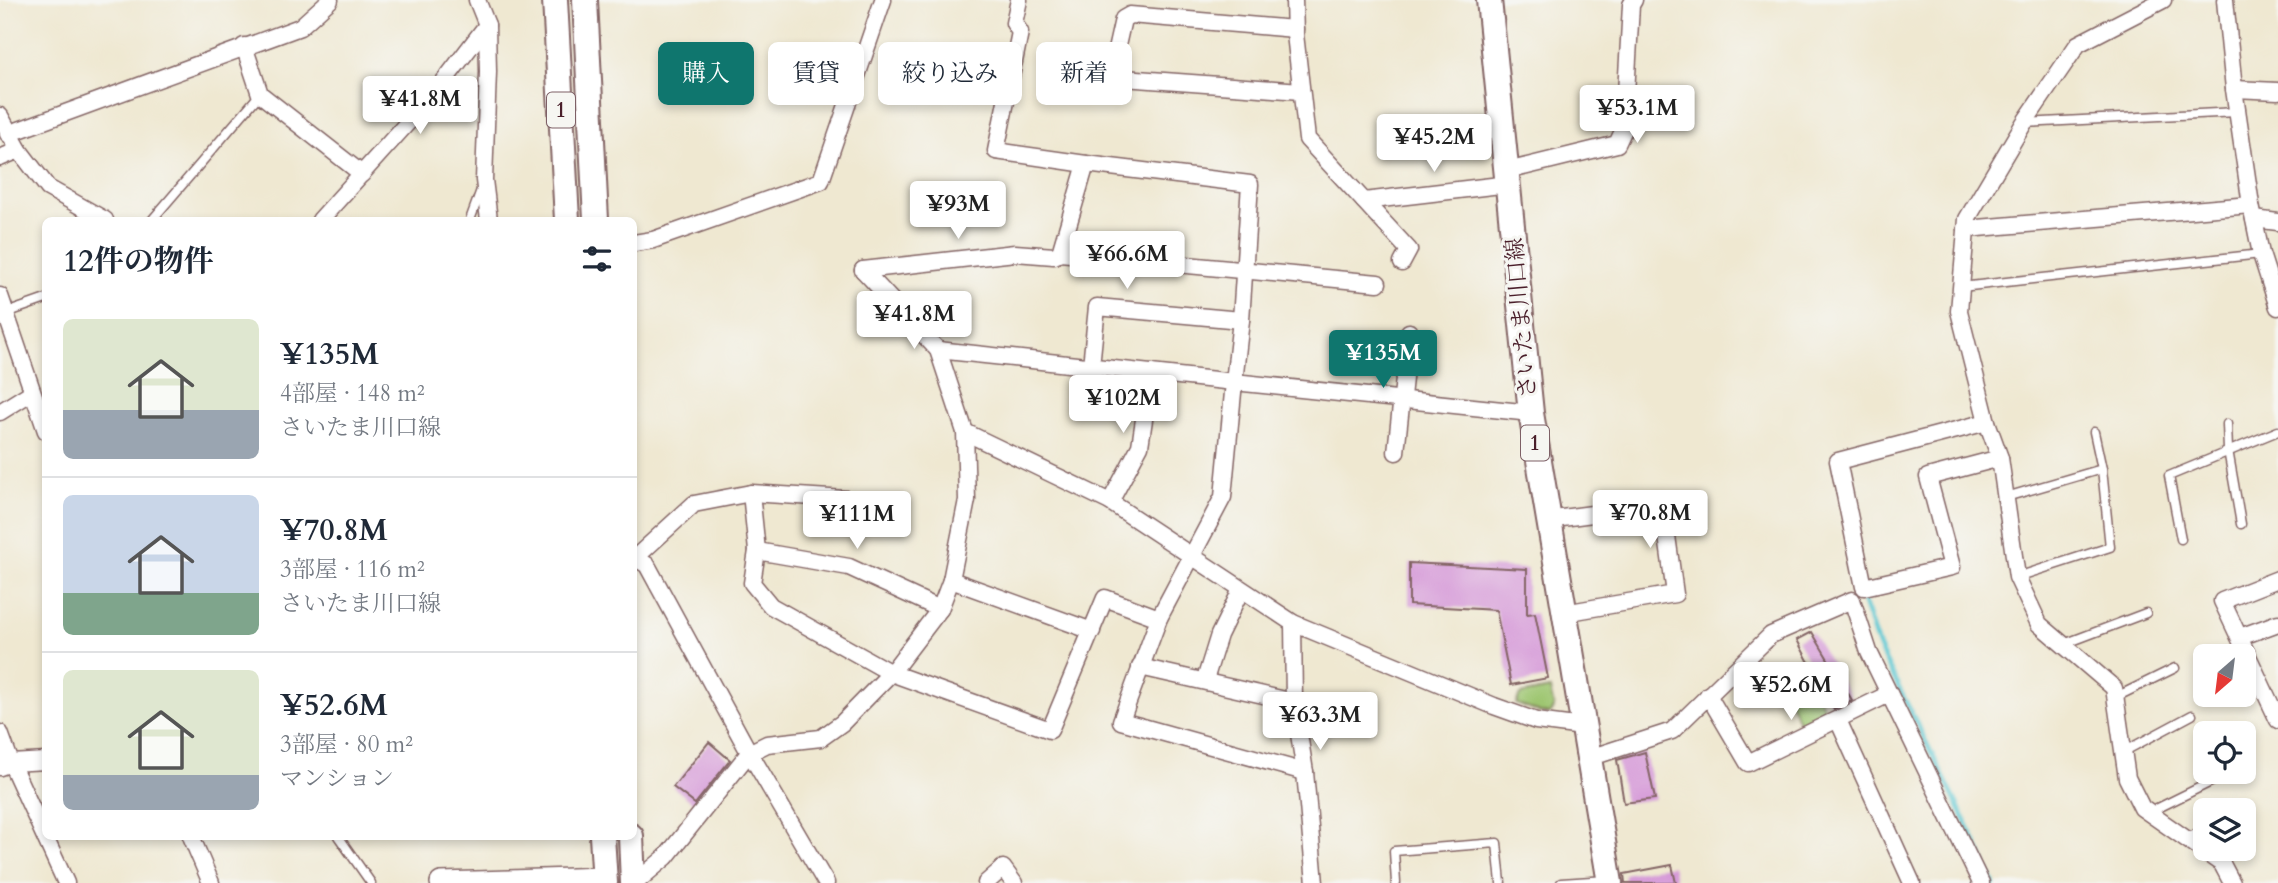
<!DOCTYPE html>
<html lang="ja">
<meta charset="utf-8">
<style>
:root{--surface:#fff;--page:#f6f6f7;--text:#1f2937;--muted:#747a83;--line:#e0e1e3;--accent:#0f766e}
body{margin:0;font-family:Cardo,"Noto Serif JP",serif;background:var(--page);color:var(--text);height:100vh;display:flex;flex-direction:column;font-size:26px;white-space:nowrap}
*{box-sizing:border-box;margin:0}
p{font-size:23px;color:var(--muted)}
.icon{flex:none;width:38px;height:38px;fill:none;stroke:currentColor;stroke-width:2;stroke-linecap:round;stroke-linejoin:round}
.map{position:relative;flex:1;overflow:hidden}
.side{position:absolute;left:42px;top:217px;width:595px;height:623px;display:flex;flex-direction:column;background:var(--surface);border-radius:10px;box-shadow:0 4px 10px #0003}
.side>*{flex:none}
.top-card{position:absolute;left:658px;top:42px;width:665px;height:63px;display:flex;gap:14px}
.needle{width:46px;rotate:208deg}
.fabs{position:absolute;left:2193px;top:644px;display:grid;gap:14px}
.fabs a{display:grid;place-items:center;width:63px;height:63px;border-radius:10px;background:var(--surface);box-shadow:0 4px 10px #0003;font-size:35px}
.price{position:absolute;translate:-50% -60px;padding:0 16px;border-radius:7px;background:#fff;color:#222;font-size:23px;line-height:46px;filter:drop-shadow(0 2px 4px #0008)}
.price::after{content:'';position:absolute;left:50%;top:42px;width:21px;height:16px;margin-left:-10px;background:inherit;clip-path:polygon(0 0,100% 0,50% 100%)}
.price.on{background:var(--accent);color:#fff}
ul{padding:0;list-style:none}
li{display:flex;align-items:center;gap:21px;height:175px;padding:0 21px}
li+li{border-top:2px solid var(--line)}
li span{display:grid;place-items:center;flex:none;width:196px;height:140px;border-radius:10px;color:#555}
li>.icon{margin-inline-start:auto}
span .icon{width:84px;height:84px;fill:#fffc;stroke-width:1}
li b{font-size:30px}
h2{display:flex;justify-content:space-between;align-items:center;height:84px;padding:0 21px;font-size:30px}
.tag{padding:0 24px;border-radius:10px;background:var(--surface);box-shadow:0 4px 10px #0003;font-size:24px;line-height:63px}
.tag.on{background:var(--accent);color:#fff}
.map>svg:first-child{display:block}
</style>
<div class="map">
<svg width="2278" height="883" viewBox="0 0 2278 883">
<rect width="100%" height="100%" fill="#f6f6f2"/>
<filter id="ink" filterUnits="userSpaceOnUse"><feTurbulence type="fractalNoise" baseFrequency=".0143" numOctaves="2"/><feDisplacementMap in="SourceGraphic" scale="14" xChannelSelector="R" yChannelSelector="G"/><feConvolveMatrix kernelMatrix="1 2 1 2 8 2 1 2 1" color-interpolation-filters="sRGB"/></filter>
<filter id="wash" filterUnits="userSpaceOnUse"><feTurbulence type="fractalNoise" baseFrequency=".00686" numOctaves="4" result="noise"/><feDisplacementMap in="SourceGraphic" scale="28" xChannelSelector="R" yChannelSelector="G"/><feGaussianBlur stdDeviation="1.57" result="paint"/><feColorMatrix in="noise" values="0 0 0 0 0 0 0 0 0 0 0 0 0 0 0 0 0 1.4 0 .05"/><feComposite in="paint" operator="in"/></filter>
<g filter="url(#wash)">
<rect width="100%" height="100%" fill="#efe8d1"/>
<!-- green -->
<g fill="#9ec671" stroke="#74724e" stroke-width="2">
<polygon points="1801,657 1826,712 1800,724 1776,671"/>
<polygon points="1550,689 1554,707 1550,714 1540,713 1516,704 1520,695"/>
</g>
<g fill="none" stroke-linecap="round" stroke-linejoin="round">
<!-- stream -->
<polyline stroke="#5ac7d1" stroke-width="5" points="1859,587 1878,646 1972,834 1993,883"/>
</g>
<g id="blocks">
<!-- building -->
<g fill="#d69ad8">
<polygon points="1409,563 1527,569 1527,614 1535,613 1548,678 1511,685 1496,610 1409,605"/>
<polygon points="1812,632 1852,700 1834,709 1797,640"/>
<polygon points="709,742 730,760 695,804 673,787"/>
<polygon points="1645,752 1655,799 1624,803 1617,760"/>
<polygon points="1672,865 1676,883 1625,883 1624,874"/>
</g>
</g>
</g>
<g filter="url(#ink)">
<use href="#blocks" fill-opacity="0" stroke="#846565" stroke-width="2"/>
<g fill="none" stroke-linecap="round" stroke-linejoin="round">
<defs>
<g id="lane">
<polyline points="2024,123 2237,112"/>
<polyline points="152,220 260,94"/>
<polyline points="470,220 481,190"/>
<polyline points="1961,287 2261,254"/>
<polyline points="6,313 46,299"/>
<polyline points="2227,424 2228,450 2241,524"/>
<polyline points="2006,497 2102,469"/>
<polyline points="2181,539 2169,476 2278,431"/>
<polyline points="2017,577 2110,547 2102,469 2094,432"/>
<polyline points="2064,644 2146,613"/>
<polyline points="2116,697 2175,668"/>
<polyline points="2123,752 2192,715"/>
<polyline points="2240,810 2247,807"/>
<polyline points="2148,813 2229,773"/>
<polyline points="338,836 371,883"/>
<polyline points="2186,839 2205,829"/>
<polyline points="1396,883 1394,851 1497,843 1501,883"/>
<polyline points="1561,883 1607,880"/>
</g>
<g id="street">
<polyline points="477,0 487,25 488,72 484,180 489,220"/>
<polyline points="1294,0 1295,34 1307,139 1409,250 1402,263"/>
<polyline points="2163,0 2078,44 2024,123 1967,219 1959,311 1987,422 2000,458 2017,577 2039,624 2114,688 2127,778 2142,808 2222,864 2232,883"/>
<polyline points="2225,0 2234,89 2251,205 2261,254 2278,307"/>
<polyline points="1295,29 1130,15 1123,19 1110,77 1301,91"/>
<polyline points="244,46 260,94 362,174"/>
<polyline points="2234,89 2278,91"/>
<polyline points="0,116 19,150 48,188 105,220"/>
<polyline points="8,134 300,27 330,0"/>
<polyline points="0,158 19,150"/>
<polyline points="1086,164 1250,184 1241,320 1234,382 1531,413"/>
<polyline points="1507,171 1617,144 1624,129 1631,5 1634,0"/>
<polyline points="1364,201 1509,184"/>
<polyline points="2254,219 2278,222"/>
<polyline points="320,220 438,89 487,25"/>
<polyline points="1966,229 2251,205"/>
<polyline points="634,243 653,240 821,181 883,0"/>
<polyline points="1060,253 1378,283"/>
<polyline points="863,270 1015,253 1054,256 1060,253 1086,164 996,151 1020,32 1014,23 1019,0"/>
<polyline points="0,296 46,431"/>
<polyline points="938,350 1234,382 1223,497 1159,618 1121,721 1305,772"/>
<polyline points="1091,366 1097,307 1241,320"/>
<polyline points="0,412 32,392"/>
<polyline points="1987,422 1838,461 1864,587 1952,567 1928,477 2000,458"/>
<polyline points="965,432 1110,502 1293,623 1494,706 1536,721 1583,727"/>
<polyline points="1396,452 1409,332"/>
<polyline points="751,493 757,551 752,583 771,606 891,673 1050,730 1105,598 1159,618"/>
<polyline points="1110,502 1140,446 1151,373"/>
<polyline points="1547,520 1653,506 1664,514 1675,594 1564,613"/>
<polyline points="757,551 849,567 940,609"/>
<polyline points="634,557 647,565 745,745 826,883"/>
<polyline points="635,558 694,504 751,493 846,499"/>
<polyline points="2278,579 2222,601 2278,720"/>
<polyline points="951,580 1092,631"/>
<polyline points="1293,623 1294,702 1305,772 1315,883"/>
<polyline points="2240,637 2278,623"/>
<polyline points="1140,667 1294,702"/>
<polyline points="1205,680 1219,635 1241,590"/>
<polyline points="1708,695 1748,763 1889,694"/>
<polyline points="1838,720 1912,883"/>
<polyline points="0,733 11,763 66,883"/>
<polyline points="1589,758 1672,731 1771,635 1852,600 1869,652 1981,883"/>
<polyline points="0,767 11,763 46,761"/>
<polyline points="191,836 211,883"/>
<polyline points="635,883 666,857 749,753 767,744 821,738 842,723 891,673 940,609 951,580 967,500 965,432 938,350 863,270"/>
<polyline points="986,883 1003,868 1014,883"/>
</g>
<polyline id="secondary" points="441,883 605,878"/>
<g id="primary">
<polyline points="555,0 567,220"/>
<polyline points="585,0 596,220"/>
<polyline points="1489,0 1531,413 1610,883"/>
<polyline points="602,836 605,883"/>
<polyline points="631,836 633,883"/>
</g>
</defs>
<!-- lane casing -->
<use href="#lane" stroke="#846565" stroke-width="11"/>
<!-- street casing -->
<use href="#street" stroke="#846565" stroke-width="19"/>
<!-- secondary casing -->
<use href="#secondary" stroke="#846565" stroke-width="24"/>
<!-- primary casing -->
<use href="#primary" stroke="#846565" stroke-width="28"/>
<!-- lane -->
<use href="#lane" stroke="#fff" stroke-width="8"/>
<!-- street -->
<use href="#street" stroke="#fff" stroke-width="16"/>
<!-- secondary -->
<use href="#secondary" stroke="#fff" stroke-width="21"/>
<!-- primary -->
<use href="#primary" stroke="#fff" stroke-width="24"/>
</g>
</g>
<g text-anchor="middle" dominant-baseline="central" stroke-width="6" stroke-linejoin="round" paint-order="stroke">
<!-- shield labels -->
<g fill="#f6f6f2" stroke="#7e6067" stroke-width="2">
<rect x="547" y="92.5" width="28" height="35" rx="5"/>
<rect x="1521" y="425.5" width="28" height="35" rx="5"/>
</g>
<g font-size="21" font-weight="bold" fill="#4a1f2b">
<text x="561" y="110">1</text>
<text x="1535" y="443">1</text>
</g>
<!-- street labels -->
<g font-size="23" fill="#4a1f2b" stroke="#f6f6f2">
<text transform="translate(1521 318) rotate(-95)">さいたま川口線</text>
</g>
</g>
</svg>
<div class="fabs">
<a><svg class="needle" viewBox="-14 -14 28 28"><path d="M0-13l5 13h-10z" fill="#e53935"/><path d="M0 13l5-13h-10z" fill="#747a83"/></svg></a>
<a><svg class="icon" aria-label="locate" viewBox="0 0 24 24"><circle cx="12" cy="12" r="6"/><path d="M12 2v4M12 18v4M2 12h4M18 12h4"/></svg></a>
<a><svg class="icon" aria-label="layers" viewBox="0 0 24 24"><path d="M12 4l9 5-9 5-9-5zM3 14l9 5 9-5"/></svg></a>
</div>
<b class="price" style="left:420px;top:136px">¥41.8M</b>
<b class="price" style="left:1637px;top:145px">¥53.1M</b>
<b class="price" style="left:1434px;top:174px">¥45.2M</b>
<b class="price" style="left:958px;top:241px">¥93M</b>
<b class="price" style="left:1127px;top:291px">¥66.6M</b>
<b class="price" style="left:914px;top:351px">¥41.8M</b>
<b class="price on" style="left:1383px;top:390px">¥135M</b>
<b class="price" style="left:1123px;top:435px">¥102M</b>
<b class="price" style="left:1650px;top:550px">¥70.8M</b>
<b class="price" style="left:857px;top:551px">¥111M</b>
<b class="price" style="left:1791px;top:722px">¥52.6M</b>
<b class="price" style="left:1320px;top:752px">¥63.3M</b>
<div class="top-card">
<a class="tag on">購入</a>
<a class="tag">賃貸</a>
<a class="tag">絞り込み</a>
<a class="tag">新着</a>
</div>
<section class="side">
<h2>12件の物件<svg class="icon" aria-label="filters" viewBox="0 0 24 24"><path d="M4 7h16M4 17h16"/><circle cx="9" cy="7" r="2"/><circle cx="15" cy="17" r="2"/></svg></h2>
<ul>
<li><span style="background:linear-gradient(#dfe7d0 65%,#9aa5b1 0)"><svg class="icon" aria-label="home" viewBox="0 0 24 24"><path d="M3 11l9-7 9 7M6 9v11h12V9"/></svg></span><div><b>¥135M</b><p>4部屋 · 148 m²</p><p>さいたま川口線</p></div></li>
<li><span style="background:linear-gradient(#c9d6e8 70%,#7fa58c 0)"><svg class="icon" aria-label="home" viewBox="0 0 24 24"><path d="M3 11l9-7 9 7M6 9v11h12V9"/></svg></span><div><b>¥70.8M</b><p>3部屋 · 116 m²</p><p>さいたま川口線</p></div></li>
<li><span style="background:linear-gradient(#dfe7d0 75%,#9aa5b1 0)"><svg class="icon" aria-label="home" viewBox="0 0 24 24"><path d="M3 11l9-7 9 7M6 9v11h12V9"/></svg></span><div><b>¥52.6M</b><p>3部屋 · 80 m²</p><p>マンション</p></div></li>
</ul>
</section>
</div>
